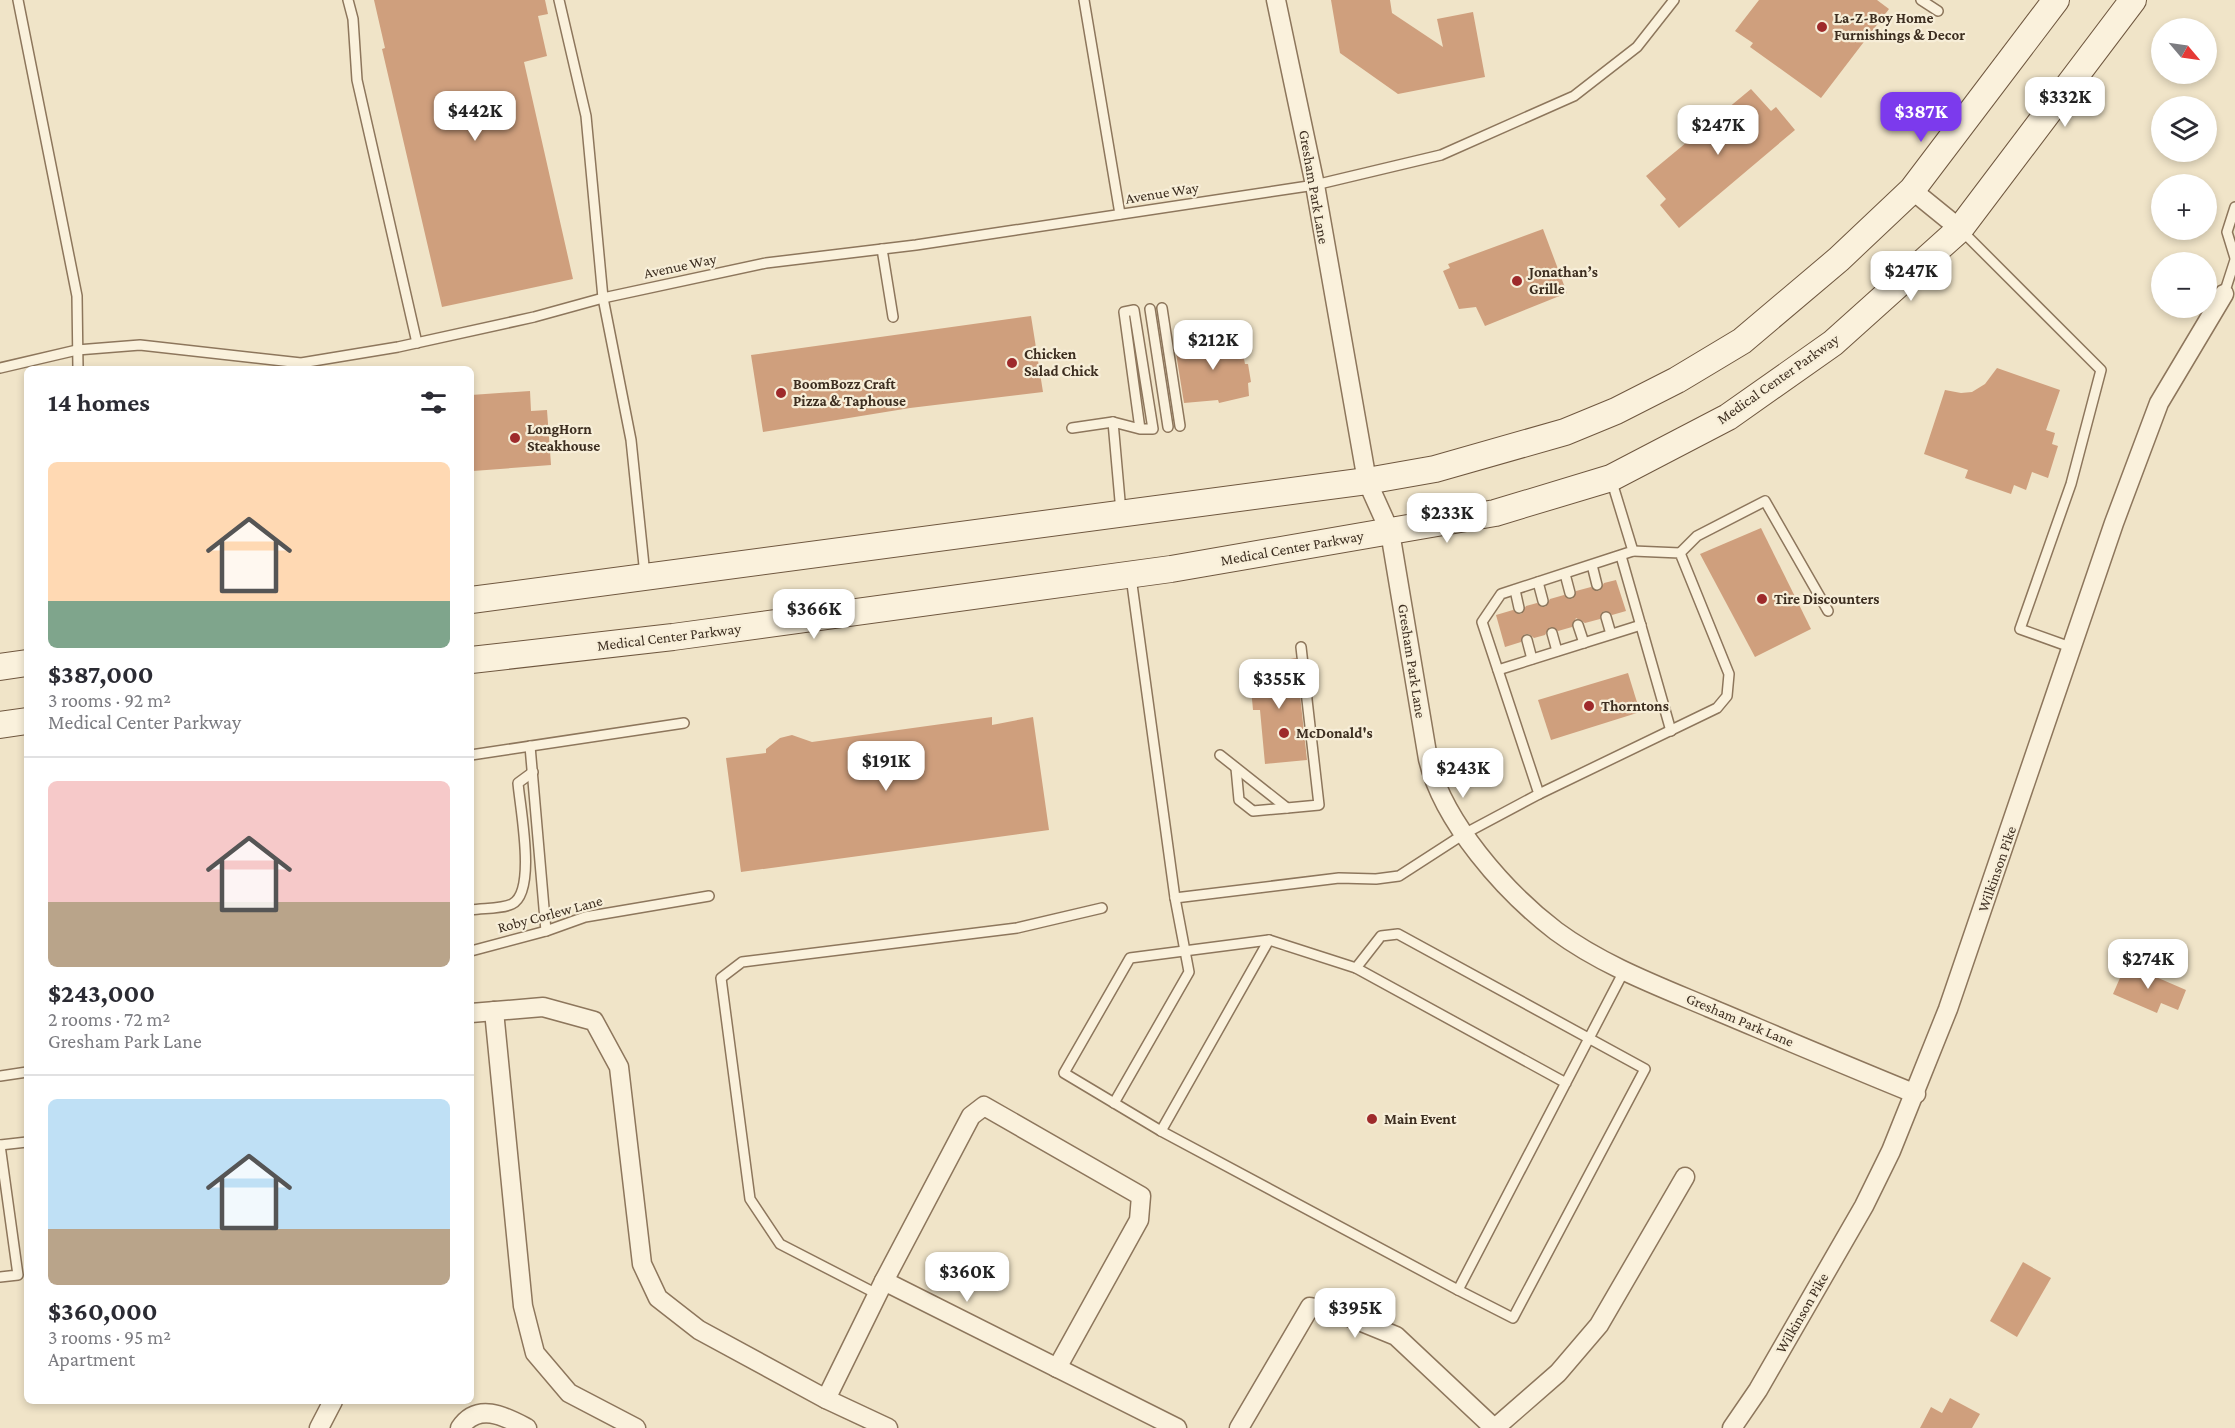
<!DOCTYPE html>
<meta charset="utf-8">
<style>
:root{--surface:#fff;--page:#f7f7f7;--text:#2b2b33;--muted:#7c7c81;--line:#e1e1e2;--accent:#7c3aed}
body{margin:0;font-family:"Crimson Pro",serif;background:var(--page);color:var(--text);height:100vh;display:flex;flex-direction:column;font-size:22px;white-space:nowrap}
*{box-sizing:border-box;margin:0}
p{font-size:20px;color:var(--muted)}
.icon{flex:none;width:33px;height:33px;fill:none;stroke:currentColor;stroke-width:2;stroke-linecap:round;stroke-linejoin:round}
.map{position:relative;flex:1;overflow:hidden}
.drawer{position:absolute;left:24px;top:366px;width:450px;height:1038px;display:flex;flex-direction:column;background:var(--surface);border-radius:9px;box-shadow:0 3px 9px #0003}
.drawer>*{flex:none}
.needle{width:39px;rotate:119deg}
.fabs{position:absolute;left:2151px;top:18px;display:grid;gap:12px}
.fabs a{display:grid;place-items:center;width:66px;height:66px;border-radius:50%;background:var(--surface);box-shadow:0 3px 9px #0003;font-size:30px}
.price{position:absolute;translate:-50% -51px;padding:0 14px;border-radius:12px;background:#fff;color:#222;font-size:20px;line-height:39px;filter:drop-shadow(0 2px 3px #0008)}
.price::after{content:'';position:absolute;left:50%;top:36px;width:18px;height:14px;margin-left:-9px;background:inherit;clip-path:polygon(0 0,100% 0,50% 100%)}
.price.active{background:var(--accent);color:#fff}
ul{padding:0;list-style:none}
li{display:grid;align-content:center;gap:12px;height:318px;padding:0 24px}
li+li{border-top:2px solid var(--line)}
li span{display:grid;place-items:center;height:186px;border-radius:9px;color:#555}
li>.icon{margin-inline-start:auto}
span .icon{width:108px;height:108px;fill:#fffc;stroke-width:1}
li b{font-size:26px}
h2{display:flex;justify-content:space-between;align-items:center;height:72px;padding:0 24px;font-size:26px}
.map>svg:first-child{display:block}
</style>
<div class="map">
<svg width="2235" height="1428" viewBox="0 0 2235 1428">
<rect width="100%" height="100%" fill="#f0e4c8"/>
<!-- building -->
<g fill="#cf9f7d">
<polygon points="374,0 545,0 548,14 538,16 547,56 524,62 573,279 442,307 382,49 385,48"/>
<polygon points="1331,0 1390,0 1392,13 1443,47 1437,19 1473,12 1485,77 1398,94 1340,53"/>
<polygon points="1759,0 1877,0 1889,9 1821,98 1750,47 1753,43 1735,31"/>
<polygon points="1751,89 1771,111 1776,107 1795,130 1679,228 1660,205 1666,199 1646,176"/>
<polygon points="1543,229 1567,293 1485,326 1476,307 1459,309 1443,271 1450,268 1448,264"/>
<polygon points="1031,316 1043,392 910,408 763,432 751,355"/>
<polygon points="1240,338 1245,364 1248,364 1251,382 1248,383 1249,396 1219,403 1218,400 1184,403 1175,347"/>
<polygon points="1997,368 2060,390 2046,430 2055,433 2052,444 2058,446 2048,478 2032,472 2026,490 2014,485 2011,494 1965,478 1968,470 1924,454 1945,390 1961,393 1972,392 1985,384"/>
<polygon points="530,391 531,411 547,410 551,465 473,471 471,395"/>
<polygon points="1761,528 1811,629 1755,657 1700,554"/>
<polygon points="1616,580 1626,611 1612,615 1604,611 1600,619 1585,623 1576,618 1572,627 1558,631 1550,627 1545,635 1534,638 1529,634 1525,634 1521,642 1505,647 1496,615 1513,610 1521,614 1526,606 1537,603 1545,607 1550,599 1564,595 1572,599 1576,591 1591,587 1599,591 1604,583"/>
<polygon points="1296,658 1307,760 1265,764 1260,710 1253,710 1249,666"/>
<polygon points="1628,673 1640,712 1551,740 1538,700"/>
<polygon points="992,717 992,725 1033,717 1049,830 741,872 726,758 766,753 766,749 780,738 792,735 812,742"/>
<polygon points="2126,964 2186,990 2178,1010 2161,1003 2157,1013 2113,994"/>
<polygon points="2023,1262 2051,1278 2017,1337 1990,1321"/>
<polygon points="1950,1398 1980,1414 1972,1428 1920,1428 1931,1407 1942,1413"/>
</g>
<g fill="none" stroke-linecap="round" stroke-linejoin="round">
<defs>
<g id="service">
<polyline points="18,0 77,296 78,369"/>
<polyline points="348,0 353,19 357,80 417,343"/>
<polyline points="559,0 586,116 603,298 631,440 645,575"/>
<polyline points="1084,0 1120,214"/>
<polyline points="1921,0 1938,11"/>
<polyline points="2235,207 2227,232 2235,258"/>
<polyline points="1961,230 2101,370 2071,484 2020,629 2073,648"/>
<polyline points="882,249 893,317"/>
<polyline points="2224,294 2235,260"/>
<polyline points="1162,308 1180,426"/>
<polyline points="1150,309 1168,427"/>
<polyline points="0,368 77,350 140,345 301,363 398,347 534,317 603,298 766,263 916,245 1315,185 1441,155 1574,96 1637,47 1674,0"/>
<polyline points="1072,428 1113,422"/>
<polyline points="1121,512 1113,422 1140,429 1153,429 1134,310 1124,312 1140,429"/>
<polyline points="1680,553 1697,536 1765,501 1828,611"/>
<polyline points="1621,556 1671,731"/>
<polyline points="1592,565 1597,585"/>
<polyline points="1565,574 1570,593"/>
<polyline points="1131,577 1175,898 1339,878 1376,879 1399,876 1464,834 1539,794 1482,622 1501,594 1633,551 1611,479"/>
<polyline points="1538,582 1543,601"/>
<polyline points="1515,590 1519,608"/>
<polyline points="1606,617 1611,634"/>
<polyline points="1578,625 1584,643"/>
<polyline points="1552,633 1557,651"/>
<polyline points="1527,640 1532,659"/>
<polyline points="1498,670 1641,625"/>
<polyline points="530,746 546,931"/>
<polyline points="471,755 684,723"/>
<polyline points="1220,755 1287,808 1319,805 1301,647"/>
<polyline points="1236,768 1239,800 1253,811 1287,808"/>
<polyline points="1539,794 1717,708 1727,696 1729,674 1680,553 1633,551"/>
<path d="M471,910C483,908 502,909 512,904C537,892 520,808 518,783L533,772"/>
<polyline points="471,951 546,931 585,917 709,896"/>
<polyline points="1356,968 1381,936 1398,934 1645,1069 1513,1318 1458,1290"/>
<polyline points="0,1076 27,1072"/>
<polyline points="1566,1083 1356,968 1269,940 1130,958 1064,1073 1161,1131 1458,1290 1624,971"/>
<polyline points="1114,1103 1189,972 1175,898"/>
<polyline points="1161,1131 1269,940"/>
<polyline points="0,1145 27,1142"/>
<polyline points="0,1277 18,1275 0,1145"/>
<polyline points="877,1294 780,1244 750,1199 721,978 742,962 1017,928 1102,908"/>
</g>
<g id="minor">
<path d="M1276,0L1315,185L1367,481L1390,532L1428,759C1443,822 1505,892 1556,931C1602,965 1658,986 1710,1008C1779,1037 1847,1066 1916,1094"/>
<polyline points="1912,190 1960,229"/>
<polyline points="494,1011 523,1306 535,1353 569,1393 636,1428"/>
<polyline points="471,1013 543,1007 594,1021 619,1067 642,1264 658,1298 699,1330 826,1399 888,1428"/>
<polyline points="884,1281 971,1116 984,1106 1141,1196 1139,1220 1057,1368"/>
<polyline points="826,1399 884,1281 1177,1428"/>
<polyline points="319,1428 333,1401"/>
<path d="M460,1428C478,1401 506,1417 527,1428"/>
<polyline points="1239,1428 1310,1307 1342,1314 1396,1336 1494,1428"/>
<polyline points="1495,1428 1558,1373 1599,1325 1685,1177"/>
<polyline points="1732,1428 1758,1390 1864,1206 1891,1151 1948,1009 2114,523 2159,403 2224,294"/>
</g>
<g id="secondary">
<polyline points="471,600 1367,481 1435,469 1565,432 1616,411 1677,380 1742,341 1839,259 1912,190 2056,0"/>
<polyline points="471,660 673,637 1171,569 1495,513 1611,478 1728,417 1833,343 1960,229 2133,0"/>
<polyline points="0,667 27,663"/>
<polyline points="0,725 27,721"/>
</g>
</defs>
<!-- service casing -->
<use href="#service" stroke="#8d765c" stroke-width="12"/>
<!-- minor casing -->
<use href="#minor" stroke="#8d765c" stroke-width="21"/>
<!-- secondary casing -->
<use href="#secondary" stroke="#6f573f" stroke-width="28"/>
<!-- service -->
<use href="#service" stroke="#faf1dc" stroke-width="9"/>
<!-- minor -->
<use href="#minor" stroke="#faf1dc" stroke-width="18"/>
<!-- secondary -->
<use href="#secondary" stroke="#faf1dc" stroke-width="26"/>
</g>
<!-- markers -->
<g fill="#9e2a2b" stroke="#f7eed8" stroke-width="2">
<circle cx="1822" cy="27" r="6"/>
<circle cx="1517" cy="281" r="6"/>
<circle cx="1012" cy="363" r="6"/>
<circle cx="781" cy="393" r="6"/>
<circle cx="515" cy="438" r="6"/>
<circle cx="1762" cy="599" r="6"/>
<circle cx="1589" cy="706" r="6"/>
<circle cx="1284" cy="733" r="6"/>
<circle cx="1372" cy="1119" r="6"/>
</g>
<g text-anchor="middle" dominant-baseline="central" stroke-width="4.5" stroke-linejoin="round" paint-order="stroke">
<!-- poi labels -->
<g font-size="15" font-weight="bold" fill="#3d2e20" stroke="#f7eed8" text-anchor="start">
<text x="1834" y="18">La-Z-Boy Home<tspan x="1834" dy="17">Furnishings &amp; Decor</tspan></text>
<text x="1529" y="272">Jonathan’s<tspan x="1529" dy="17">Grille</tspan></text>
<text x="1024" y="354">Chicken<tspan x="1024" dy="17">Salad Chick</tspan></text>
<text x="793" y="384">BoomBozz Craft<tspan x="793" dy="17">Pizza &amp; Taphouse</tspan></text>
<text x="527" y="429">LongHorn<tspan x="527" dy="17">Steakhouse</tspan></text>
<text x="1774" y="599">Tire Discounters</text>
<text x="1601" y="706">Thorntons</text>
<text x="1296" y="733">McDonald's</text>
<text x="1384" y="1119">Main Event</text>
</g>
<!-- street labels -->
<g font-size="15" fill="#3d2e20" stroke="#f7eed8">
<text transform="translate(1314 187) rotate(80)">Gresham Park Lane</text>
<text transform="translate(1162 193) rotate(-9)">Avenue Way</text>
<text transform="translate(680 266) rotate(-12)">Avenue Way</text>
<text transform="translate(1778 379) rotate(-35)">Medical Center Parkway</text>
<text transform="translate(1292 548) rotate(-10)">Medical Center Parkway</text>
<text transform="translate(669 637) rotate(-7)">Medical Center Parkway</text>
<text transform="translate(1412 661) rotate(81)">Gresham Park Lane</text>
<text transform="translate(1997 869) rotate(-71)">Wilkinson Pike</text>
<text transform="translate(550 914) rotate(-15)">Roby Corlew Lane</text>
<text transform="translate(1740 1020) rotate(23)">Gresham Park Lane</text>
<text transform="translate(1802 1313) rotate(-60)">Wilkinson Pike</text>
</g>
</g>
</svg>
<div class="fabs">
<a><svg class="needle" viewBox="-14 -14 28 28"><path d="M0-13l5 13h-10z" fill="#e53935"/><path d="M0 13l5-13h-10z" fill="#7c7c81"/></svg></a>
<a><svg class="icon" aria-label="layers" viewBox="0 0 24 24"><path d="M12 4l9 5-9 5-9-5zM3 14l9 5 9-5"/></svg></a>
<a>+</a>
<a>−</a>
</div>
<b class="price" style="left:2065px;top:128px">$332K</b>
<b class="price" style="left:475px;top:142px">$442K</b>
<b class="price active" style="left:1921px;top:143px">$387K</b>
<b class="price" style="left:1718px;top:156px">$247K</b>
<b class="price" style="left:1911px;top:302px">$247K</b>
<b class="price" style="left:1213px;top:371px">$212K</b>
<b class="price" style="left:1447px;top:544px">$233K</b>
<b class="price" style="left:814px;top:640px">$366K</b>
<b class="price" style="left:1279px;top:710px">$355K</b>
<b class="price" style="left:886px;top:792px">$191K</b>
<b class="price" style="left:1463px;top:799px">$243K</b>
<b class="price" style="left:2148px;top:990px">$274K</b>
<b class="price" style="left:967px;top:1303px">$360K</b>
<b class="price" style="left:1355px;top:1339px">$395K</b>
<section class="drawer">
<h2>14 homes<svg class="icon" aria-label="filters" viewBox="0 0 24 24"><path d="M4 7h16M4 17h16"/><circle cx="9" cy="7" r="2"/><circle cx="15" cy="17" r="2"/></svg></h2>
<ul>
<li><span style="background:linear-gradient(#ffd9b3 75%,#7fa58c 0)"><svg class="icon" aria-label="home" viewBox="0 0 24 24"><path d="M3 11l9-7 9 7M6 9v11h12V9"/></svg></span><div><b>$387,000</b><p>3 rooms · 92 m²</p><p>Medical Center Parkway</p></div></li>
<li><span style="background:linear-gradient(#f6c9c9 65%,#b9a48a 0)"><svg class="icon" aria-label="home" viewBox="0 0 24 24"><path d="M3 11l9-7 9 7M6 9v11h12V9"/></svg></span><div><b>$243,000</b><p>2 rooms · 72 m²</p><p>Gresham Park Lane</p></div></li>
<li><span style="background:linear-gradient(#bfe0f5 70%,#b9a48a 0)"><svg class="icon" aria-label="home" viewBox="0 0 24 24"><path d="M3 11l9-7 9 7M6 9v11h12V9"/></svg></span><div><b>$360,000</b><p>3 rooms · 95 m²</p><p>Apartment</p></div></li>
</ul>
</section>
</div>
